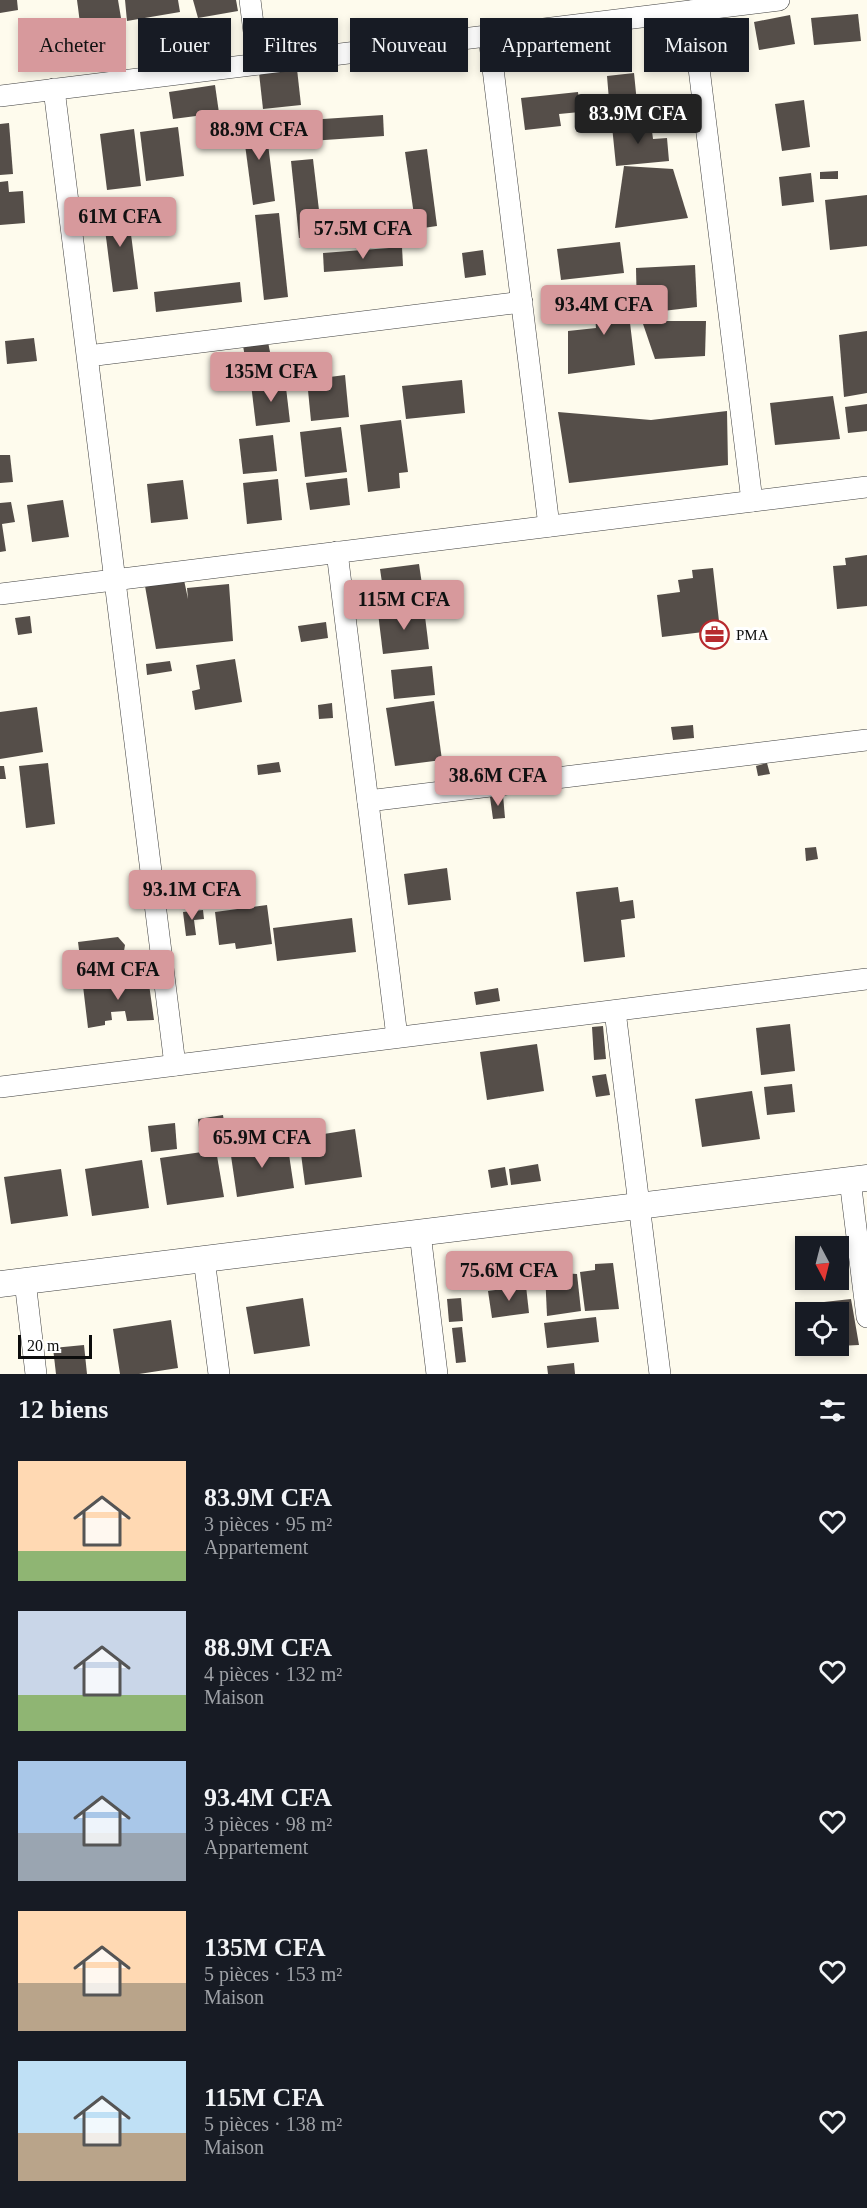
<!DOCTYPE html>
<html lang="fr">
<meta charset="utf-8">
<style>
:root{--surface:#171b24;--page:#20242c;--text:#f1f3f6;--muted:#9ea1a6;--accent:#d7999c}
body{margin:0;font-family:"Times New Roman",serif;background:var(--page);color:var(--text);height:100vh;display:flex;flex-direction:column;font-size:22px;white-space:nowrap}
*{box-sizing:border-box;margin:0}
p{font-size:20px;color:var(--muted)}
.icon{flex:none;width:33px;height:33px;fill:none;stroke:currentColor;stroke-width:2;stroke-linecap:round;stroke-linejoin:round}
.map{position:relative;height:1374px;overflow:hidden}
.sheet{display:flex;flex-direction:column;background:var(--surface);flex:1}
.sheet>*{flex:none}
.guide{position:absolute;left:18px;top:18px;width:831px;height:54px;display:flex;gap:12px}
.needle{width:39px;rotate:173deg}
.tools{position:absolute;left:795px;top:1236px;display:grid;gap:12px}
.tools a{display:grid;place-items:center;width:54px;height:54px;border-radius:0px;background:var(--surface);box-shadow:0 3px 9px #0003;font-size:30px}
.scale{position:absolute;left:18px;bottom:15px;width:74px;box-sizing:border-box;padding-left:6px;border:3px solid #0c0c0c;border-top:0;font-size:16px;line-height:21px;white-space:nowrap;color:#0c0c0c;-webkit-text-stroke:4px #fff;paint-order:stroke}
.price{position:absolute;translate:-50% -51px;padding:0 14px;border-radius:6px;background:var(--accent);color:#111;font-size:20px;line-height:39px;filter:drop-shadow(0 2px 3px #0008)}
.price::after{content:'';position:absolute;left:50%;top:36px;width:18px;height:14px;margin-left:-9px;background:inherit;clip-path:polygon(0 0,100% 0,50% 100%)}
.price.active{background:#222;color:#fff}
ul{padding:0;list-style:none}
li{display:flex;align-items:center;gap:18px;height:150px;padding:0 18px}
li span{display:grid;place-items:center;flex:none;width:168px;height:120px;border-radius:0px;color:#555}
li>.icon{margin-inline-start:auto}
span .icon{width:72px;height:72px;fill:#fffc;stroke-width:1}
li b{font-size:26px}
h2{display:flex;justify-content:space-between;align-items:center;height:72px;padding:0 18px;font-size:26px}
.chip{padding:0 21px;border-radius:0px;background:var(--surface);box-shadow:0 3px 9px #0003;font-size:21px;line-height:54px}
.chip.active{background:var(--accent);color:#111}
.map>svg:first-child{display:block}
</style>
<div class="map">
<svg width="867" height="1374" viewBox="0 0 867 1374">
<rect width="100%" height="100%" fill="#fefbed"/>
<!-- building -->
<g fill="#554e49">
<polygon points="0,0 17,0 18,10 0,13"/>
<polygon points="77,0 118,0 121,18 80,23"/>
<polygon points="125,0 178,0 180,12 127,21"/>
<polygon points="193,0 236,0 238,11 198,18"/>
<polygon points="858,14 861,41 814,45 811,18"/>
<polygon points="790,15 795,44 759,50 754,22"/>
<polygon points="297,69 301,105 263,109 259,73"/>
<polygon points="634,73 637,103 656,101 658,119 611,124 607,76"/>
<polygon points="215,85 219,113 173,119 169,92"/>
<polygon points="578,92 580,112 559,114 561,126 525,130 521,98"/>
<polygon points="804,100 810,147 782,151 775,104"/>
<polygon points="383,115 384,136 310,141 308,120"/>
<polygon points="265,119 275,201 253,205 242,122"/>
<polygon points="9,123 13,174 0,175 0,124"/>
<polygon points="651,123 653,139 667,138 669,161 616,166 612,126"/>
<polygon points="178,127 184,176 146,181 140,132"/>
<polygon points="134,129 141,186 107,190 100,134"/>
<polygon points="427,149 437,226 416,229 405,152"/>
<polygon points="313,159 322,236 299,238 291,161"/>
<polygon points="624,166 673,169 688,218 615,228"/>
<polygon points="838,171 838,179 820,179 820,172"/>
<polygon points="811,173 814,202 782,206 779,177"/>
<polygon points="8,181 9,192 23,191 25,223 0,225 0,182"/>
<polygon points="867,195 867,246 830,250 825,200"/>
<polygon points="127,203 138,289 113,292 102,206"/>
<polygon points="279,213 288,297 264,300 255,215"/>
<polygon points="620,242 624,273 561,280 557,249"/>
<polygon points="402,247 403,266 324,272 323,253"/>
<polygon points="483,250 486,275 465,278 462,253"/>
<polygon points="695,265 697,307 637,314 636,268"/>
<polygon points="240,282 242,302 156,312 154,292"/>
<polygon points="626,289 635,365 568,374 568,331 596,328 593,292"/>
<polygon points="642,321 706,321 705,356 655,359"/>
<polygon points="867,331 867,393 844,397 839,335"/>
<polygon points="34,338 37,361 7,364 5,341"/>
<polygon points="268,342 270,352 245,357 243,346"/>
<polygon points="345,375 349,417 311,421 307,380"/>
<polygon points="285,379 290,422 256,426 251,384"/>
<polygon points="462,380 465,413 406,419 402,386"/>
<polygon points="833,396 840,439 775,445 770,403"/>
<polygon points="867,404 867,431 848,433 845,407"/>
<polygon points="727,411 728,465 569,483 558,412 651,420"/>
<polygon points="401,420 408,472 399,473 400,488 368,492 360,425"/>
<polygon points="341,427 347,472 305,477 300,432"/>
<polygon points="273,435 277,471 243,474 239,439"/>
<polygon points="0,455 10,455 13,482 0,483"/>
<polygon points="347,478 350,505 310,510 306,483"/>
<polygon points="278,479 282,520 247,524 243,483"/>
<polygon points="183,480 188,519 151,523 147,484"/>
<polygon points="63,500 69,537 32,542 27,505"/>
<polygon points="11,502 15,522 2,524 6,551 0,552 0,503"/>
<polygon points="867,555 867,606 837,609 833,566 846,565 845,558"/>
<polygon points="419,564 424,598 385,603 380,569"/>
<polygon points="713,568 720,630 662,637 657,595 680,592 678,580 693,578 692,570"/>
<polygon points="184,580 188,599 187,588 229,584 233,641 156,649 145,586"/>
<polygon points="424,608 429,649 383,654 378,613"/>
<polygon points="30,616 32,633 18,635 15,618"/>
<polygon points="326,622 328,638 301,642 298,626"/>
<polygon points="235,659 242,702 195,710 192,691 200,689 196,665"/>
<polygon points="170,661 172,671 147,675 146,664"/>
<polygon points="432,666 435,695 394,699 391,670"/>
<polygon points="434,701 442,760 395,766 386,708"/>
<polygon points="332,703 333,718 319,719 318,705"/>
<polygon points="37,707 43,752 0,759 0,712"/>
<polygon points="693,725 694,738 673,740 671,727"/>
<polygon points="279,762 281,772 258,775 257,765"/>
<polygon points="48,763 55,824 26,828 19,766"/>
<polygon points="767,763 770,774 758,776 756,766"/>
<polygon points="0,766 4,766 6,779 0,779"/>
<polygon points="503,795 505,818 493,819 490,797"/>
<polygon points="816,847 818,859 806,861 805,848"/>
<polygon points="447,868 451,900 408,905 404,874"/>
<polygon points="618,887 620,902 633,900 635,918 621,920 625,957 584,962 576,892"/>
<polygon points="267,905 272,944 236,949 235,943 219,945 215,912"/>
<polygon points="203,910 204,919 194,920 196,935 186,936 183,912"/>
<polygon points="352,918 356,952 277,961 273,928"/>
<polygon points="118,937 125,945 124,951 115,955 117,969 82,973 78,942"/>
<polygon points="148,977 154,1020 127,1021 125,1011 111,1012 112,1020 105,1021 105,1025 88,1028 83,986"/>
<polygon points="498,988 500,1001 476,1005 474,992"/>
<polygon points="790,1024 795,1071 761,1075 756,1028"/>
<polygon points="603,1026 606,1059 594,1060 592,1027"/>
<polygon points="537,1044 544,1091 487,1100 480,1052"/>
<polygon points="606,1074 610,1095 596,1097 592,1076"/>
<polygon points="792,1084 795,1112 767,1115 764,1087"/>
<polygon points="752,1091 760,1139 702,1147 695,1099"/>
<polygon points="223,1115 227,1143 201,1147 198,1119"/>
<polygon points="175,1123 177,1149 151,1152 148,1126"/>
<polygon points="355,1129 362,1177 305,1185 299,1138"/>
<polygon points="287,1141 294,1188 237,1197 230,1149"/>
<polygon points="216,1150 224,1197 167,1205 160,1158"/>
<polygon points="142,1160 149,1208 92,1216 85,1169"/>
<polygon points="538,1164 541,1181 511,1185 509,1169"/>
<polygon points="505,1167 508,1185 491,1188 488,1170"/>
<polygon points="61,1169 68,1216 11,1224 4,1177"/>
<polygon points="613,1263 619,1309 585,1311 580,1272 595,1270 595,1264"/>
<polygon points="545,1272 577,1274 581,1311 547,1316"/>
<polygon points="526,1286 529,1313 492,1318 488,1291"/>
<polygon points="303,1298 310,1346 254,1354 246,1307"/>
<polygon points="461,1298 463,1321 449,1322 447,1299"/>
<polygon points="851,1299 859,1345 838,1346 838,1312 823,1312 824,1302"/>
<polygon points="596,1317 599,1342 547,1348 544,1323"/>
<polygon points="171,1320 178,1368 139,1374 120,1374 113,1329"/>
<polygon points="462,1327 466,1362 456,1363 452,1328"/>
<polygon points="84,1345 87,1374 56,1374 53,1348"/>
<polygon points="574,1363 575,1374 548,1374 547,1366"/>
</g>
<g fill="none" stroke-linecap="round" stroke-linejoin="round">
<defs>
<g id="minor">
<polyline points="250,0 258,64"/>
<polyline points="692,11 752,501"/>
<polyline points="489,36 549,526"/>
<polyline points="54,89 175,1065"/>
<polyline points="0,96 779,0"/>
<polyline points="88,356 522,302"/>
<polyline points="337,552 397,1037"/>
<polyline points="0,594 867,487"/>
<polyline points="368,801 867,740"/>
<polyline points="615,1011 660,1374"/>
<polyline points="0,1087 867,979"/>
<polyline points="850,1180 867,1317"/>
<polyline points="420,1233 437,1374"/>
<polyline points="204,1259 219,1374"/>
<polyline points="25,1281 36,1374"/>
</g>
<polyline id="tertiary" points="0,1284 867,1178"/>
</defs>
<!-- minor casing -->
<use href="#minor" stroke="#3f3f3f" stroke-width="22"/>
<!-- tertiary casing -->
<use href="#tertiary" stroke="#3f3f3f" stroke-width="27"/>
<!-- minor -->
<use href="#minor" stroke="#fff" stroke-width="21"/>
<!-- tertiary -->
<use href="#tertiary" stroke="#fff" stroke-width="26"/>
</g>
<!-- icons -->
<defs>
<symbol id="office-ring" viewBox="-11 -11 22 22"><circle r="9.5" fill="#fff" stroke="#b72a2e" stroke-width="1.5"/><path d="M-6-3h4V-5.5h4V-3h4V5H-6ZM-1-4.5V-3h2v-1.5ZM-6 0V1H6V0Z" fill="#b72a2e"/></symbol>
</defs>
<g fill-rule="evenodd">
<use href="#office-ring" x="698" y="618" width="33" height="33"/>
</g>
<g text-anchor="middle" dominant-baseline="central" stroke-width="6" stroke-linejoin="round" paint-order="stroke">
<!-- poi labels -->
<g font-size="15" fill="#0c0c0c" stroke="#fff" text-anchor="start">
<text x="736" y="635">PMA</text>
</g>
</g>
</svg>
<div class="tools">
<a><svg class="needle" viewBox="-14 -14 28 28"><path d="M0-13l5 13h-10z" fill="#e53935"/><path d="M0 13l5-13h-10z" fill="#9ea1a6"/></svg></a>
<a><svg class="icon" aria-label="locate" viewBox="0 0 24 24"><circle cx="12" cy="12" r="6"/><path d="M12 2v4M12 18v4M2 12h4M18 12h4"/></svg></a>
</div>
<div class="scale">20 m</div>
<b class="price active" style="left:638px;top:145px">83.9M CFA</b>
<b class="price" style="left:259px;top:161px">88.9M CFA</b>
<b class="price" style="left:120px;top:248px">61M CFA</b>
<b class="price" style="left:363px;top:260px">57.5M CFA</b>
<b class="price" style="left:604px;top:336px">93.4M CFA</b>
<b class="price" style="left:271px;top:403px">135M CFA</b>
<b class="price" style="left:404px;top:631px">115M CFA</b>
<b class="price" style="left:498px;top:807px">38.6M CFA</b>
<b class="price" style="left:192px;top:921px">93.1M CFA</b>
<b class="price" style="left:118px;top:1001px">64M CFA</b>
<b class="price" style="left:262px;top:1169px">65.9M CFA</b>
<b class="price" style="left:509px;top:1302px">75.6M CFA</b>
<div class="guide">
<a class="chip active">Acheter</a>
<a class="chip">Louer</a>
<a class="chip">Filtres</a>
<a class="chip">Nouveau</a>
<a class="chip">Appartement</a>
<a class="chip">Maison</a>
</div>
</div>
<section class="sheet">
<h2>12 biens<svg class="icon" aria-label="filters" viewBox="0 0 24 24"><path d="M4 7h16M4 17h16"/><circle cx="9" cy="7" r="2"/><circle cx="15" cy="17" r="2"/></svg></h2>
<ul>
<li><span style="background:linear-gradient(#ffd9b3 75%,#8fb573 0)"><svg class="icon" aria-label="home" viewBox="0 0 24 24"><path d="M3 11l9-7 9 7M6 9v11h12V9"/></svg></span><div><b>83.9M CFA</b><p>3 pièces · 95 m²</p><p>Appartement</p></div><svg class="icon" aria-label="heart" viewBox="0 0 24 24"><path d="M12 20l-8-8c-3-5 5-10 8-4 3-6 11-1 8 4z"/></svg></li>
<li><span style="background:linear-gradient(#c9d6e8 70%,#8fb573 0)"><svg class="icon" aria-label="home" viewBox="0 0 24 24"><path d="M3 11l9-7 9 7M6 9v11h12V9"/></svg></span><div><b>88.9M CFA</b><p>4 pièces · 132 m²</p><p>Maison</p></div><svg class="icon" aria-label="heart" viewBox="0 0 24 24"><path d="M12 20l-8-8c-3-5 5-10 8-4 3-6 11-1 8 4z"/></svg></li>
<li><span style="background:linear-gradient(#a9c7e8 60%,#9aa5b1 0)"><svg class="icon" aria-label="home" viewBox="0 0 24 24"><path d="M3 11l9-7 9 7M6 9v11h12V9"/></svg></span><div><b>93.4M CFA</b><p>3 pièces · 98 m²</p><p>Appartement</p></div><svg class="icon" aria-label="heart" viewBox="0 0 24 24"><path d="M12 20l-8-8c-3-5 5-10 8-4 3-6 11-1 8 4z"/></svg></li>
<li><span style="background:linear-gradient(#ffd9b3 60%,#b9a48a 0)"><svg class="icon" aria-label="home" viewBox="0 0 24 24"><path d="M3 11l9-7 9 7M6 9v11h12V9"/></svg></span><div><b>135M CFA</b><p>5 pièces · 153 m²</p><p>Maison</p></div><svg class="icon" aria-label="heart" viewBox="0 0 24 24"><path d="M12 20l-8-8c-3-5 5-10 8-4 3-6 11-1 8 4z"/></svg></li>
<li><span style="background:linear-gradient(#bfe0f5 60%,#b9a48a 0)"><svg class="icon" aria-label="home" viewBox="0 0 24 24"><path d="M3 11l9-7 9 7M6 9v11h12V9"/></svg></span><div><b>115M CFA</b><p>5 pièces · 138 m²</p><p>Maison</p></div><svg class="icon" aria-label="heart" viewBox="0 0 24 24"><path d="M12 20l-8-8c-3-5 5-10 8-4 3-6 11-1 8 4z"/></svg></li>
</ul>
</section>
